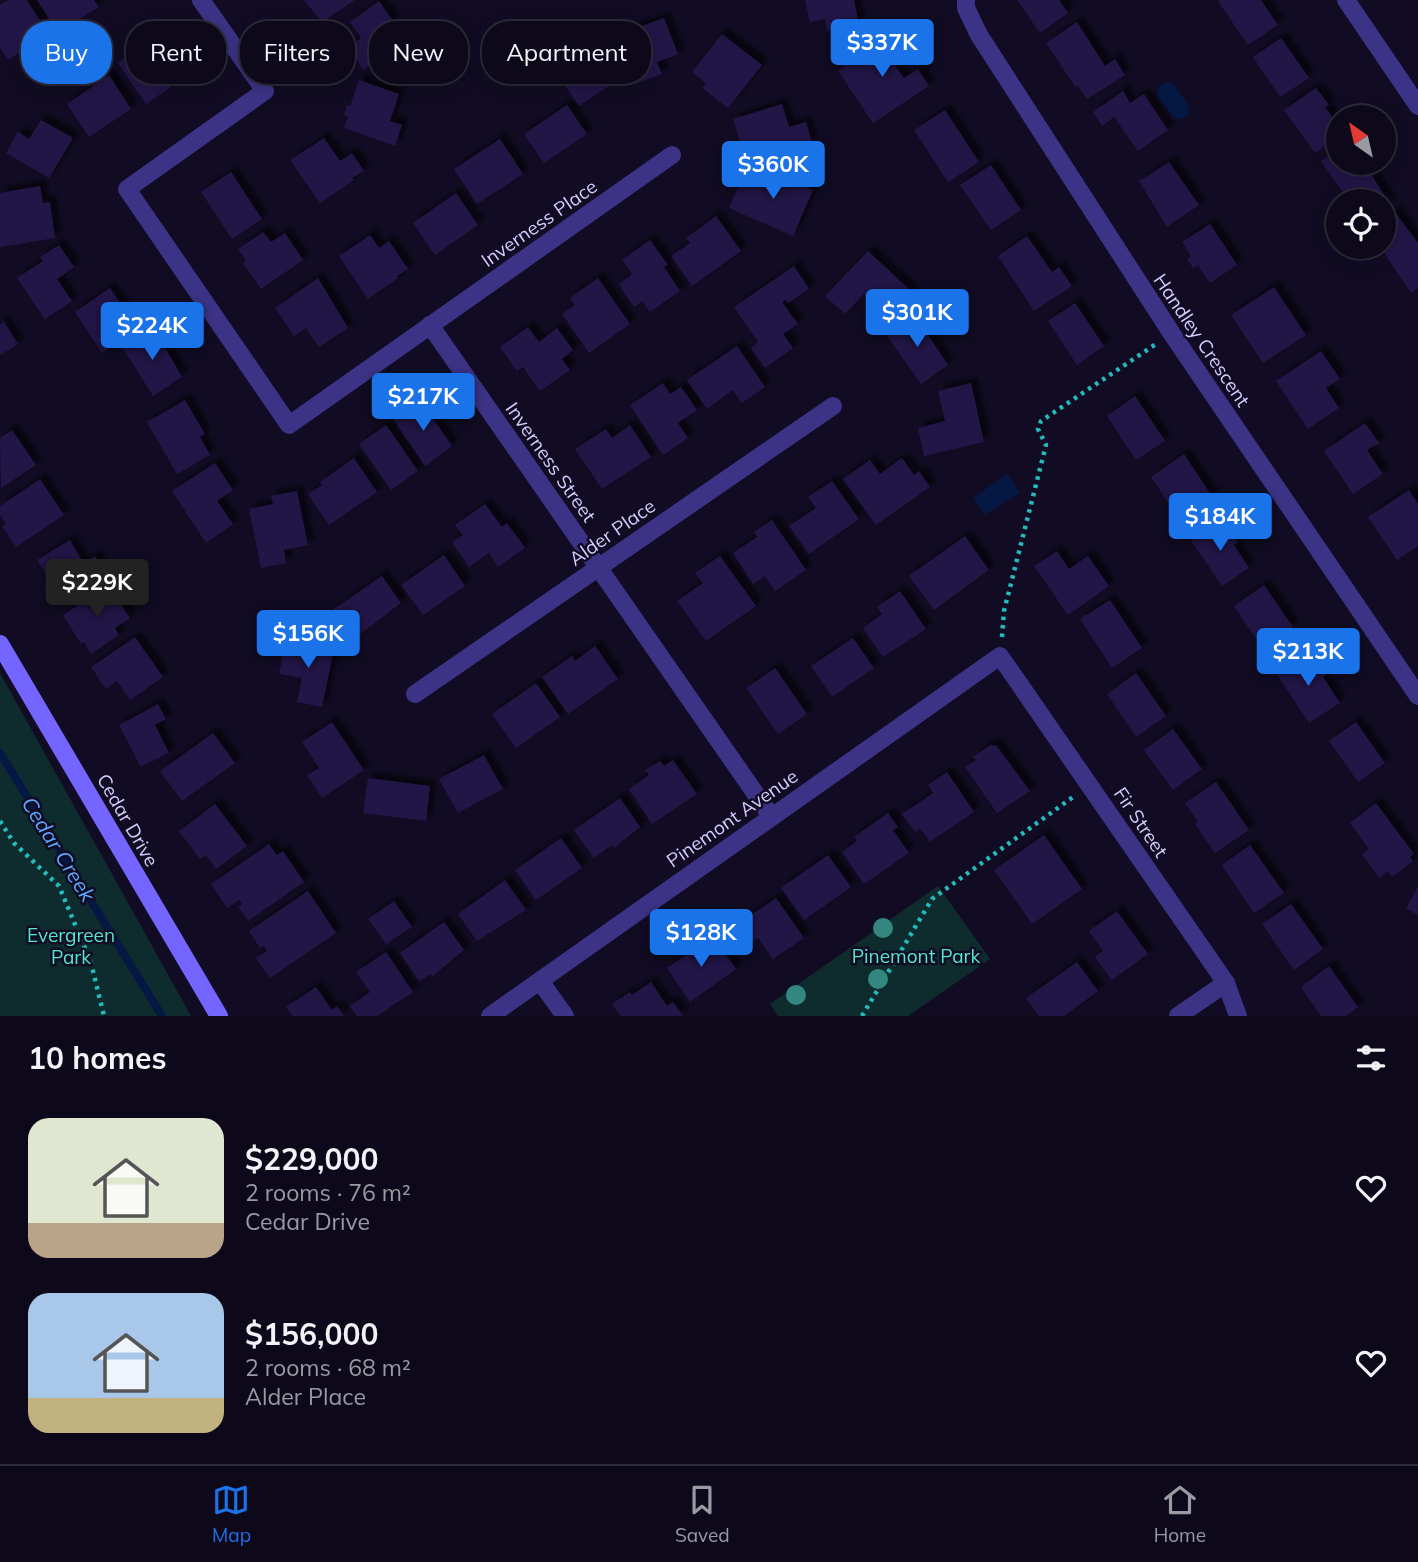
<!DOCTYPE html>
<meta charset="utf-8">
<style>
:root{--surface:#0d091a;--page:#1b1727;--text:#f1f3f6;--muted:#9a9aa2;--line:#2d2a39;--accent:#1a73e8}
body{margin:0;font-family:Mulish,sans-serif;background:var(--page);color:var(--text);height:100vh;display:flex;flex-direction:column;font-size:26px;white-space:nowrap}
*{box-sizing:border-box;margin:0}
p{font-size:23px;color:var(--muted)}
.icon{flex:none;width:38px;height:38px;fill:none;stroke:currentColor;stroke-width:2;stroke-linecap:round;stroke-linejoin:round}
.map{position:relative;height:1016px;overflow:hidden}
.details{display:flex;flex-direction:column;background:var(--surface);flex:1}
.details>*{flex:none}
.hud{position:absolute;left:21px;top:21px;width:700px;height:63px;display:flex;gap:14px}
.needle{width:46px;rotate:326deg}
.buttons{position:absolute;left:1326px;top:105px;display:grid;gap:14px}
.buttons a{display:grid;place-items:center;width:70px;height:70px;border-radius:50%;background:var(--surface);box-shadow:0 4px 18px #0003,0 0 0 2px var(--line);font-size:35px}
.price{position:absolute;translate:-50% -60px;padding:0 16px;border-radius:7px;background:var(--accent);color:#fff;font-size:23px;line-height:46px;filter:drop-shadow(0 2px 4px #0008)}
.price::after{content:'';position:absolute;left:50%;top:42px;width:21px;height:16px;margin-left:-10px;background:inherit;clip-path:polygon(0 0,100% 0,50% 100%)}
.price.active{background:#222;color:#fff}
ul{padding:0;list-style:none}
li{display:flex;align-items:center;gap:21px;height:175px;padding:0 28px}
li span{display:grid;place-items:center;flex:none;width:196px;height:140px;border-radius:21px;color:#555}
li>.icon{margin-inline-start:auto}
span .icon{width:84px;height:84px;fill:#fffc;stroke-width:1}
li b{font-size:30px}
h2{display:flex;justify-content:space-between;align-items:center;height:84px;padding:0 28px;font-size:30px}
.tag{padding:0 24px;border-radius:28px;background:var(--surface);box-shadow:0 4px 18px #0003,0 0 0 2px var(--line);font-size:24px;line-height:63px}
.tag.active{background:var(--accent);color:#fff}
.menu{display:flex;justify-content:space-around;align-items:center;height:98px;border-top:2px solid var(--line);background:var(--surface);font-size:19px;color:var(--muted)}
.menu a{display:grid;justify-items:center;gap:4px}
.menu .active{color:var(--accent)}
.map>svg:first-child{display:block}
</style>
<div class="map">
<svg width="1418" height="1016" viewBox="0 0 1418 1016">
<defs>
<filter id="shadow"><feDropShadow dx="6" dy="-6" stdDeviation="2" flood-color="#0009"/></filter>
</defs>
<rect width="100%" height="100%" fill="#110c23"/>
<!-- green -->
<g fill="#0e2c2e">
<polygon points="0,673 191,1016 0,1016"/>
<polygon points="938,886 990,959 908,1016 778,1016 770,1004"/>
</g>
<!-- water -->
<g fill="#051743">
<polygon points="1166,82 1173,84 1189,106 1188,115 1182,119 1173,117 1157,95 1158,87"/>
<polygon points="1007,474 1020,492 985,515 973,498"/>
</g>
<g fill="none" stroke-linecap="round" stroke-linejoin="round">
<!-- stream -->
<polyline stroke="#051743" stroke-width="8" points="0,753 162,1016"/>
</g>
<!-- building -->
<g fill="#231646" filter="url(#shadow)">
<polygon points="8,0 27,0 48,33 44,36 44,42 36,46 31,45 8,60 0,48 0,5"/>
<polygon points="37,0 94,0 99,7 69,26 64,19 54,26"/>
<polygon points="304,0 355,0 322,22"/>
<polygon points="805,0 854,0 859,25 827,31 825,19 810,22"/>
<polygon points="1017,0 1059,0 1068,13 1040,33"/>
<polygon points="1220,0 1261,0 1278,25 1248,45 1218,1"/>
<polygon points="379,1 393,21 390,23 405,44 363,70 348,47 361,38 350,22"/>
<polygon points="664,18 678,54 657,62 662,74 635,84 617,35"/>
<polygon points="1077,22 1105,66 1115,59 1125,75 1087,99 1078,86 1076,88 1046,43"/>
<polygon points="177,27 183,36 174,42 186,59 169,71 174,77 167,82 171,87 146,104 118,63 167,29 169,33"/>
<polygon points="894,33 906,50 891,60 904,78 918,69 929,86 873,123 838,71"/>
<polygon points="722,34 762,65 728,108 702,88 706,83 692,72"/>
<polygon points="1281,38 1309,78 1280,97 1253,57"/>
<polygon points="605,46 625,75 579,106 559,77"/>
<polygon points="109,75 131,109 89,137 67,104"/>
<polygon points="359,80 399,94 390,121 402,125 395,146 344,128 348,116 344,115 347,105 350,106"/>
<polygon points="1316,88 1329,105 1325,107 1339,126 1339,136 1315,153 1284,110"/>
<polygon points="1123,91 1130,103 1144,94 1168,130 1138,151 1114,117 1102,126 1093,112"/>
<polygon points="782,104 789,127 806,122 812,142 798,146 798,149 754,161 750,144 742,147 733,119"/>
<polygon points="567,105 587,134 544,163 524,134"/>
<polygon points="945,110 979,162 948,182 914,130"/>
<polygon points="41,120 73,138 49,178 6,153 18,132 29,139"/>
<polygon points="324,138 340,161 352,153 364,171 352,178 354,180 320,203 290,160"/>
<polygon points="500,139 523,174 477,204 454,169"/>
<polygon points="1339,149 1339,163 1364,163 1390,204 1384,208 1384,201 1349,201 1321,161"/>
<polygon points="1169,162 1199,205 1167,227 1139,181"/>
<polygon points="991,165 1021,210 991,230 960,185"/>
<polygon points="760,167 813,190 793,236 729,208 740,183 751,188"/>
<polygon points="231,172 262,219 232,239 201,192"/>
<polygon points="40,186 43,203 50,202 55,238 0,247 0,193"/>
<polygon points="456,193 478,225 435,255 413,223"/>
<polygon points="1395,212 1418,243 1418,288 1411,293 1380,247 1384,247 1384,220"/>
<polygon points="716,216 741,251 692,286 671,256 690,243 686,238"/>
<polygon points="1210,224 1237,265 1210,283 1198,265 1193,268 1187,259 1191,256 1182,242"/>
<polygon points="263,232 271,242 285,233 303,260 261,289 243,263 246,260 238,249"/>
<polygon points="370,235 379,248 389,241 408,269 397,276 398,278 368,299 339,256"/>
<polygon points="1027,236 1052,272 1059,267 1072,286 1034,311 998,256"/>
<polygon points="650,240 668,265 664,267 680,291 650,312 642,301 634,307 619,284 632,274 622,260"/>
<polygon points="59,245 74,267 57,279 72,301 45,319 17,278 43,261 40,257"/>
<polygon points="868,251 912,292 889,318 864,294 845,314 825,296"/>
<polygon points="794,266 809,289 788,303 786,300 782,302 798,324 783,334 793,348 765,368 751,348 758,342 734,307"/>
<polygon points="318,278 348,328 319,347 306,328 294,336 275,308"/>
<polygon points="598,278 630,324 589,353 562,314 575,305 570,298"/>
<polygon points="1274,287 1306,335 1263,363 1231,315"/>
<polygon points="110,288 138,329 102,353 75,312"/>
<polygon points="1075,303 1104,346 1077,365 1048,321"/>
<polygon points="914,314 948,365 921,384 886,334"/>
<polygon points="4,322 18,344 0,355 0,324"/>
<polygon points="153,327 182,377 153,396 122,347"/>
<polygon points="528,327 539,342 557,328 573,350 562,359 570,370 540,391 523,367 517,371 500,347"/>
<polygon points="737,346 765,387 742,403 733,390 707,409 687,380"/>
<polygon points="1321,351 1340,379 1326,388 1339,408 1308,429 1276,381"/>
<polygon points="663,383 670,394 681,387 697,410 678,423 688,438 663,455 630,405"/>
<polygon points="971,383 984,442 924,456 918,428 945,421 938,391"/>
<polygon points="1135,396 1165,441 1136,460 1107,416"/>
<polygon points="185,400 205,434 200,437 210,455 177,474 147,422"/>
<polygon points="420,400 452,446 425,466 393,419"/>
<polygon points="1365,423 1379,443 1367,450 1383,474 1353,494 1324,451"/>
<polygon points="386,425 418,471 391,490 359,444"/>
<polygon points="630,425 651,457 602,489 575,449 606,429 612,438"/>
<polygon points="12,430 36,465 1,488 0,438"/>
<polygon points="1184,454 1213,498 1180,520 1151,477"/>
<polygon points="354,458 377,492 329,525 308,494 322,485 320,482"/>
<polygon points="902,458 914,475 919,471 930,487 876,525 843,479 870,460 880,474"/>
<polygon points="215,463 233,490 217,501 233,524 206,543 172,491"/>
<polygon points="40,479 64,515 16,547 2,526 6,524 0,515 0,506"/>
<polygon points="832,481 859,519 809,554 789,526 816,508 808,497"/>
<polygon points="1409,490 1418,504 1418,546 1397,560 1368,517"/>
<polygon points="297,491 308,545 284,550 286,563 261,568 249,509 273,504 271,496"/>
<polygon points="485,504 502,527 507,523 525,548 498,567 489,553 469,567 452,542 463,535 455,525"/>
<polygon points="772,520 806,570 775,591 765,576 753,584 733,553 757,537 754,532"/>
<polygon points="1218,520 1229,536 1233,535 1238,542 1234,545 1249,568 1222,586 1190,539"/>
<polygon points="965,536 989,570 934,610 909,576"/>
<polygon points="70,540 83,563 95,556 106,574 92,582 94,586 64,603 58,592 51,596 44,584 50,581 37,560"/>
<polygon points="1057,551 1069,569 1088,556 1109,586 1068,615 1034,566"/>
<polygon points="444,555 465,586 423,615 401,585"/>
<polygon points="720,556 756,606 706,641 677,601 703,583 695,573"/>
<polygon points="382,576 401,603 351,641 331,611"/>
<polygon points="108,585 130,618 115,628 119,635 91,654 84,642 81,644 63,615"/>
<polygon points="1264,585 1293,627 1262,648 1234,606"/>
<polygon points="900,591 926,629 883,657 863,628 882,614 877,607"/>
<polygon points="1110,600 1142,648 1112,668 1080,619"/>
<polygon points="135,637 163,677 130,700 117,681 106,689 91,667"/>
<polygon points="853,638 874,668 832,697 811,666"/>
<polygon points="286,639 334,649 322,707 297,702 302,678 279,674"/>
<polygon points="595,646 618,679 568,714 542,677 572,656 575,661"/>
<polygon points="1306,652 1319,671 1323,669 1326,675 1323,677 1340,703 1309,723 1276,673"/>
<polygon points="775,668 807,714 778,734 746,688"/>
<polygon points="1136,673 1166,716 1136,737 1107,694"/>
<polygon points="536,683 560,717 516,748 492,714"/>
<polygon points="158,704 166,719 155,725 169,753 141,767 119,725"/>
<polygon points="332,722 364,770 322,798 307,775 319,768 302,742"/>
<polygon points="1356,722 1385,763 1358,782 1329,741"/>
<polygon points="1173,729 1202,769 1173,790 1144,750"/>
<polygon points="213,733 235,763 182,801 160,771"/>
<polygon points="992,744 993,746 996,745 1030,791 997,813 965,767 976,760 973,757"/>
<polygon points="484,755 503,789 458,813 439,779"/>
<polygon points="673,760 697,794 652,824 629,789 649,775 645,770 660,761 664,766"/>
<polygon points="947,772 974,812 930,842 920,828 915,832 902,814 933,793 928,785"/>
<polygon points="368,778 430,786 426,821 363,813"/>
<polygon points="1216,782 1249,830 1215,853 1195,824 1198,822 1185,803"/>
<polygon points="620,798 640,827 614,848 612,845 594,858 574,830"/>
<polygon points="1376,803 1414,854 1410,857 1413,861 1392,877 1388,871 1379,878 1362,854 1369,849 1350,823"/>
<polygon points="215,804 247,846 216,869 206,855 200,859 179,831"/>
<polygon points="888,813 898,827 893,830 909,853 864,884 842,852 857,841 854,837"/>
<polygon points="1044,835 1082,889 1032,924 994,870"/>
<polygon points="561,838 582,868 536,900 515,870"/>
<polygon points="269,844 277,855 283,851 304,882 248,921 238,906 242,904 239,900 227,908 211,884"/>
<polygon points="1250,845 1284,893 1254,913 1222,865"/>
<polygon points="828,855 851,887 804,920 781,888"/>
<polygon points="505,880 526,910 477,941 458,914"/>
<polygon points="1418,887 1418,915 1406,908"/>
<polygon points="308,891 336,933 270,978 256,958 267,951 264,946 260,948 249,931"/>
<polygon points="776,898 804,938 773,959 758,938 738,952 725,933"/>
<polygon points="394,901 412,927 386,944 368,919"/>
<polygon points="1291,904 1323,949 1294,970 1262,924"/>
<polygon points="1117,911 1148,954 1112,980 1095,957 1103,951 1089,931"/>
<polygon points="444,922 464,950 433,976 431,974 419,981 400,953"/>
<polygon points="713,936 736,969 690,1002 667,968"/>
<polygon points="386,952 413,992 377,1016 357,1016 350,1006 370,992 356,972"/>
<polygon points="1077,962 1098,991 1064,1016 1039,1016 1026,998"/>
<polygon points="1329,966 1358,1007 1346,1016 1321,1016 1301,987"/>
<polygon points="651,982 667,1006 673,1002 683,1016 621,1016 612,1004 630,992 632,995"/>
<polygon points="316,987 332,1010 337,1006 344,1016 292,1016 286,1007"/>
</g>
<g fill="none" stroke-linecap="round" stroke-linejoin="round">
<!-- path -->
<g stroke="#24bbbd" stroke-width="4.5" stroke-dasharray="3.5 5" stroke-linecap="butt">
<polyline points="1002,637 1004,611 1046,445 1038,429 1041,421 1156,344"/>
<polyline points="0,821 14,843 59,886 91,963 104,1016"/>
<polyline points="862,1016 932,899 1073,797"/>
</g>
<!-- street -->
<g stroke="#3c3386" stroke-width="18">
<polyline points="201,0 265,91 127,189 289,425 672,155"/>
<polyline points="966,0 966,8 979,35 1172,334 1418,696"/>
<polyline points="1346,0 1418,106"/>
<polyline points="430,325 771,816"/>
<polyline points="415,694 833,406"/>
<polyline points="540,981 565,1016"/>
<polyline points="490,1016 1000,656 1226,983 1238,1016"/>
<polyline points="1178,1016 1226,983"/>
</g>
<!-- secondary -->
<polyline stroke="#7465ff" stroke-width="18" points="0,644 219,1016"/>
</g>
<!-- trees -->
<g fill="#348681">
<circle cx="883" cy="928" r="10"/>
<circle cx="878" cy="979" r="10"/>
<circle cx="796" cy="995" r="10"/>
</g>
<g text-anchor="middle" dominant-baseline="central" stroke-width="5" stroke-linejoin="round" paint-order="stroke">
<!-- street labels -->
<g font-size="19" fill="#d7ceff" stroke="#110c23">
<text transform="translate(539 223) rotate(-35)">Inverness Place</text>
<text transform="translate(1202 340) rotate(56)">Handley Crescent</text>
<text transform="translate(551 462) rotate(55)">Inverness Street</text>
<text transform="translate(612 532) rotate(-35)">Alder Place</text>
<text transform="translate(732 818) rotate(-35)">Pinemont Avenue</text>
<text transform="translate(128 820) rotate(60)">Cedar Drive</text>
<text transform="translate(1141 822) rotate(56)">Fir Street</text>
</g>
<!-- park labels -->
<g font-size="19" fill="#50e9ce" stroke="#110c23">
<text x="71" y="935">Evergreen<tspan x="71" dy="22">Park</tspan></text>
<text x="916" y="956">Pinemont Park</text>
</g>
<!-- water labels -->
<g font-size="21" font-style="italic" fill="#5ca7ff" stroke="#110c23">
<text transform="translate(59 849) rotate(58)">Cedar Creek</text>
</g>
</g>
</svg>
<div class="buttons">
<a><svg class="needle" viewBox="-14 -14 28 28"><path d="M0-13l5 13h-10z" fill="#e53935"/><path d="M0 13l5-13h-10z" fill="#9a9aa2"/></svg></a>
<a><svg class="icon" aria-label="locate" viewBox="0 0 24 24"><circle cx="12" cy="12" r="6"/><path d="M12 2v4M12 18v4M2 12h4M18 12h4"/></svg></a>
</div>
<b class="price" style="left:882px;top:79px">$337K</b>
<b class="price" style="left:773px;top:201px">$360K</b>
<b class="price" style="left:917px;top:349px">$301K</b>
<b class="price" style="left:152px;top:362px">$224K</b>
<b class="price" style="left:423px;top:433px">$217K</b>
<b class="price" style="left:1220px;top:553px">$184K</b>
<b class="price active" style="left:97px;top:619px">$229K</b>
<b class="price" style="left:308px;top:670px">$156K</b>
<b class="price" style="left:1308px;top:688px">$213K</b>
<b class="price" style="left:701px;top:969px">$128K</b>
<div class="hud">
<a class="tag active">Buy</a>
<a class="tag">Rent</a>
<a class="tag">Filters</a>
<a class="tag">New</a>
<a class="tag">Apartment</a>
</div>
</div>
<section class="details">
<h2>10 homes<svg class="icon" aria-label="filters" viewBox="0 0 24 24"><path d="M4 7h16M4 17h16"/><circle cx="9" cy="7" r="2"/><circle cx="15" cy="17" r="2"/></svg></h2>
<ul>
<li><span style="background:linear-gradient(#dfe7d0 75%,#b9a48a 0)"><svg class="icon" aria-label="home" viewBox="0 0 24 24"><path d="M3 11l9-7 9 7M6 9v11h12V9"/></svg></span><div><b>$229,000</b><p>2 rooms · 76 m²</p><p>Cedar Drive</p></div><svg class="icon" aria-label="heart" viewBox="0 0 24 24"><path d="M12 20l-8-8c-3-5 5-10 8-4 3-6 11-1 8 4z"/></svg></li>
<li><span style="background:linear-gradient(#a9c7e8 75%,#c2b280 0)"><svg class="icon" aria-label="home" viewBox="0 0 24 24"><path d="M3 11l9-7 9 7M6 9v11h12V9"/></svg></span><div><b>$156,000</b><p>2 rooms · 68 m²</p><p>Alder Place</p></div><svg class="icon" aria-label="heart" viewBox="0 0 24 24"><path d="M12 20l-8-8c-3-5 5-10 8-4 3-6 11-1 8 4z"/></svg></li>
</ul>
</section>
<nav class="menu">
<a class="active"><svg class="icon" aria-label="map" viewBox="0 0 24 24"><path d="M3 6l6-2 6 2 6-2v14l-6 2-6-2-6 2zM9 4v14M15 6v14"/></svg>Map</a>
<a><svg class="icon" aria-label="saved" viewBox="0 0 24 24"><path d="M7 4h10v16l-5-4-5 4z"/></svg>Saved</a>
<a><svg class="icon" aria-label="home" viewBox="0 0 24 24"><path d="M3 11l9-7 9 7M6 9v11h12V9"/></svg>Home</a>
</nav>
